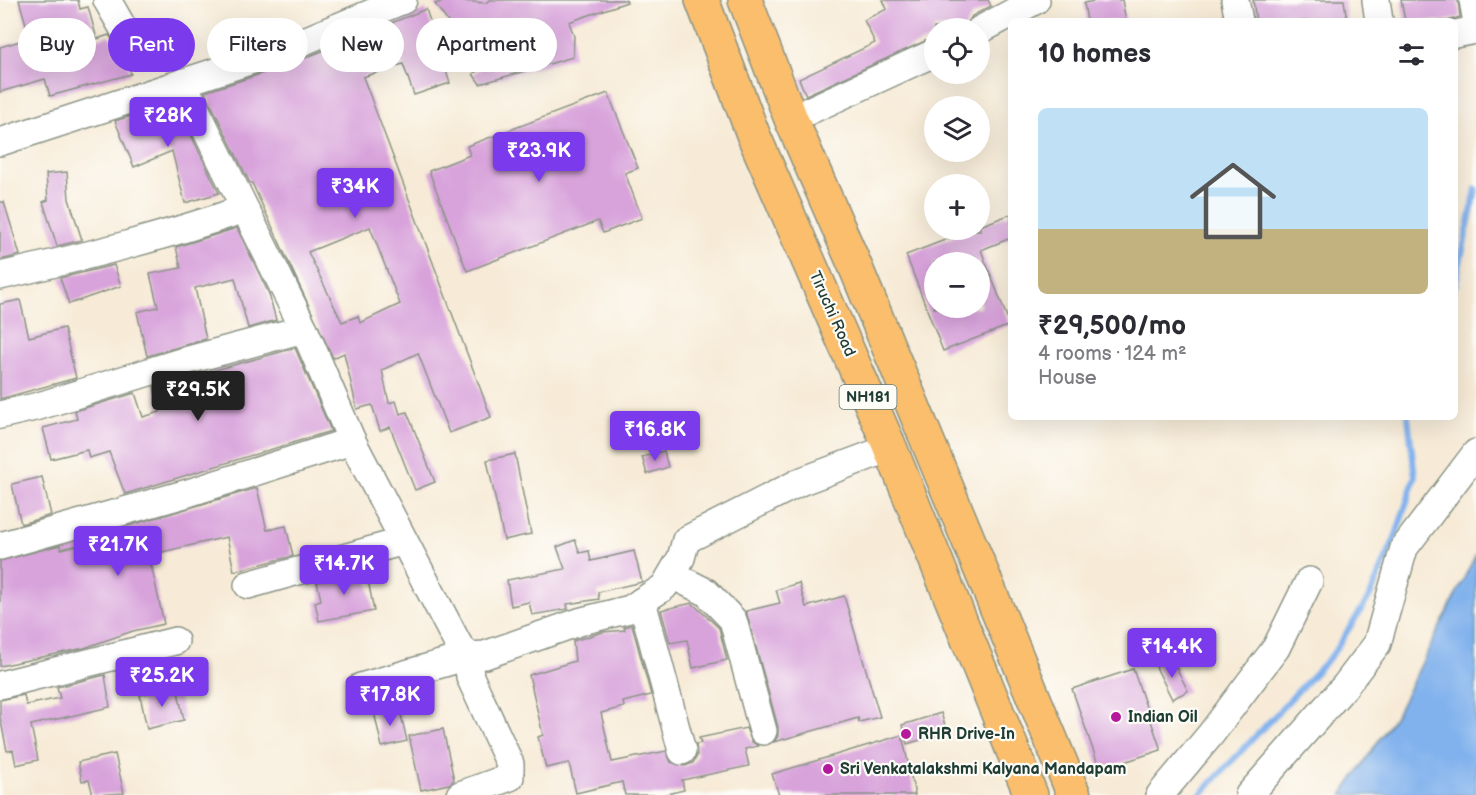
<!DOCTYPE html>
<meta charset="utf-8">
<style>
:root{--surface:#fff;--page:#f7f7f7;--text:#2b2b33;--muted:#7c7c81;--line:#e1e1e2;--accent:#7c3aed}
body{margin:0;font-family:"Balsamiq Sans",sans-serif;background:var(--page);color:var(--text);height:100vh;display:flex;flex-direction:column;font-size:22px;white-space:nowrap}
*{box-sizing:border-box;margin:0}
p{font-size:20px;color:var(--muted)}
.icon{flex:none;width:33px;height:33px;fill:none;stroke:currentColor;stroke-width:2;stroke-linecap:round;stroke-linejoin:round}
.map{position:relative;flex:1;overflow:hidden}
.side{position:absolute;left:1008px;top:18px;width:450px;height:402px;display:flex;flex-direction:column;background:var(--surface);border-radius:9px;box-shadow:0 6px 24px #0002}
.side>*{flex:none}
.hud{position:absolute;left:18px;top:18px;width:570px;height:54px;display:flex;gap:12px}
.fabs{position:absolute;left:924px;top:18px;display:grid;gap:12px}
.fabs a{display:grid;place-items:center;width:66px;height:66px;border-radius:50%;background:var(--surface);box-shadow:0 6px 24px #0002;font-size:30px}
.price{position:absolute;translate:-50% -51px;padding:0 14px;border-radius:6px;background:var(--accent);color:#fff;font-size:20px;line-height:39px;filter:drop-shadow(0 2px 3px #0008)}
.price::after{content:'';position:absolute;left:50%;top:36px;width:18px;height:14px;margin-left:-9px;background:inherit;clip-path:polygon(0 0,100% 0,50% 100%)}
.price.selected{background:#222;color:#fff}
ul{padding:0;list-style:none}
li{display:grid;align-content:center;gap:12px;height:318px;padding:0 30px}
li+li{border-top:2px solid var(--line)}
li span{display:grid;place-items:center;height:186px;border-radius:9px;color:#555}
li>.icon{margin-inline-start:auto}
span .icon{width:108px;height:108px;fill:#fffc;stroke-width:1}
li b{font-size:26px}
h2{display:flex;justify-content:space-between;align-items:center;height:72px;padding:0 30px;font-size:26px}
.chip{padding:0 21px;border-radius:27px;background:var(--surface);box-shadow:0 6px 24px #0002;font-size:21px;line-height:54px}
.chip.selected{background:var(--accent);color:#fff}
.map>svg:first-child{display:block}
</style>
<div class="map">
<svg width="1476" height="795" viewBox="0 0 1476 795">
<rect width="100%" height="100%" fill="#fdfcf7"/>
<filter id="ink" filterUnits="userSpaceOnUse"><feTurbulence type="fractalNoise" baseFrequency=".0167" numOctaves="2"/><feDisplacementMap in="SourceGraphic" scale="12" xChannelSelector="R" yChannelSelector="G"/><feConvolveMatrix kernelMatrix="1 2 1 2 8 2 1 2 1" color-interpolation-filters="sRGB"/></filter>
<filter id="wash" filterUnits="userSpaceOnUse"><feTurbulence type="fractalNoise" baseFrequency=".008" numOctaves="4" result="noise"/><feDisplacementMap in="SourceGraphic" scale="24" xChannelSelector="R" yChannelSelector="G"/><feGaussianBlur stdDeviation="1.35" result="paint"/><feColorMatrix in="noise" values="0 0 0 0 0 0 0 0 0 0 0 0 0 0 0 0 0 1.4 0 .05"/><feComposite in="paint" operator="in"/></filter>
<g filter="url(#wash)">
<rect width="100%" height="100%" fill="#f7ebd7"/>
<!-- water -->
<polygon fill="#82b2ed" stroke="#507890" stroke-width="1.5" points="1476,554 1476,795 1342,795 1397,713"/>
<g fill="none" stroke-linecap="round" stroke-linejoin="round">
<!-- stream -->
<g stroke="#82b2ed" stroke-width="6">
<polyline points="1455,286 1476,189"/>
<polyline points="1200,795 1332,655 1370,596 1395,538 1415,477 1408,417"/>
</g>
</g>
<g id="blocks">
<!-- building -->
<g fill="#d8a3db" fill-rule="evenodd">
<polygon points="19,0 78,0 80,9 88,7 97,39 109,35 128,63 131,74 50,96 45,79 0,92 0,47 30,38"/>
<polygon points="448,0 486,3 489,0 626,0 627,2 569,22 574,36 573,57 480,84 473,74 481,68 435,4"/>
<polygon points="883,0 988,0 991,6 972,16 965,28 934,28 934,37 806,95 799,79 875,43 864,20 887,9"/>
<polygon points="1099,0 1122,0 1126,21 1087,21 1084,3"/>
<polygon points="1253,0 1344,0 1347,21 1256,21"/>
<polygon points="1401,0 1458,0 1460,17 1447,21 1405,21"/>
<path d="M426,9L450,83L414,95L403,64L363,77L491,417L449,433L418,353L382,370L389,403L396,401L400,414L407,412L435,482L415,490L390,427L380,431L372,405L357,409L344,353L333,358L252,183H250L205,92L285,66ZM370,227L400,304L360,323L358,316L342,322L308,252Z"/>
<polygon points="608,93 638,168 625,173 642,218 603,233 598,221 467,271 429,171 470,155 467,146"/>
<polygon points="175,102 219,193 185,203 172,151 134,167 115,121"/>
<polygon points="67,172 69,199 82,240 57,246 43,202 48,200 46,174"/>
<polygon points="0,202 4,202 20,255 0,260"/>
<path d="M1011,214V238L981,250L1010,325L943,351L906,255L971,230H980V226ZM934,262H980V308H934Z"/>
<polygon points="237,228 269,294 276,320 248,328 235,278 195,288 206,339 147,356 137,312 158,307 150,274 181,268 176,247"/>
<polygon points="114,265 121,286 69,304 60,278"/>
<polygon points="20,300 29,337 64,328 76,378 0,399 0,304"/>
<polygon points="295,348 331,431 125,494 109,452 89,458 87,450 51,459 43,428 77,419 75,411 135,393 143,417 160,412 154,387"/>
<polygon points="664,451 668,467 647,474 642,457"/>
<polygon points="515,454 531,534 504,540 487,460"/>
<polygon points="42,477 51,515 21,524 12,484"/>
<polygon points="257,488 267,530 286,526 293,556 234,571 227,537 149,555 164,624 133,631 84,648 0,666 0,561 60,545 61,549 102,540 101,534"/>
<polygon points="575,540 580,553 589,551 591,561 634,551 642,582 598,592 599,599 567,604 568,609 532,615 529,602 511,606 507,580 565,569 557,547"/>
<polygon points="366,570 374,611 319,621 315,602 321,600 317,582"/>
<polygon points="799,583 806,607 844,596 880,717 859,722 858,718 774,742 778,736 778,727 746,611 780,603 776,590"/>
<polygon points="692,603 719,628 727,660 693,668 687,640 670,643 661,610"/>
<polygon points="632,625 651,695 623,702 624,707 601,713 612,762 666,751 671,762 685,766 693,763 697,756 696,744 701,743 699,738 746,728 752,742 758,746 745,749 749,766 682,780 684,790 663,795 625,795 622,782 576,793 569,763 546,768 538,737 543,735 529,675 575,661 573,641 603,632 625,630 624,627"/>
<polygon points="1172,659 1188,691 1172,699 1156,667"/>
<polygon points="1133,669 1161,750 1100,770 1072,689"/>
<polygon points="105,675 110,707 31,725 38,760 16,765 13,750 7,751 0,717 0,700 24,695 26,705 60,698 57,687"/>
<polygon points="177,687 184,720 147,729 140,695"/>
<polygon points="399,706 407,741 382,747 374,712"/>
<polygon points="941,713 947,732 907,744 902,725"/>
<polygon points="443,729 454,780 449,784 421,790 409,736"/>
<polygon points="902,735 915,795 779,795 772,774"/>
<polygon points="115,754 124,793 93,795 89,780 82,781 78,762"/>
</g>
</g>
</g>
<g filter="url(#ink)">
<use href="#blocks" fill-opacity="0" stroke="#8b9486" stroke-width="1.5"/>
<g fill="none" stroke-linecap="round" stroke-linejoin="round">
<defs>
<g id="minor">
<polyline points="107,0 135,49"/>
<polyline points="1235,0 1239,21"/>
<polyline points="1376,0 1379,21"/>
<polyline points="1473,0 1476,17"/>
<polyline points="980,30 1036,0"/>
<polyline points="1455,34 1476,30"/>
<polyline points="183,83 304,329 352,441 458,644 468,656 485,655 582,621 630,609 664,587 681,558 686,540 802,481 874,454 889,445"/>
<polyline points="791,119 934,53"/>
<polyline points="0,142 280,51 403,0"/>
<path d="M0,276C83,257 164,237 244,209"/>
<polyline points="0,415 39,406 181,362 304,329"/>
<polyline points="0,546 188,493 352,441"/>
<polyline points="672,575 706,592 733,620 763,731"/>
<polyline points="248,585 404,541"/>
<polyline points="642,601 682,751"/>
<polyline points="0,685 175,641"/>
<polyline points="361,687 468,656 470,677 510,764 510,777 460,795"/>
<polyline points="1160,795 1211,734 1276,648 1309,581"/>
<polyline points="1249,795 1345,686 1377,644 1404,548 1476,453"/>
</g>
<g id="highway">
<polyline points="702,0 753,134 889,445 1031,795"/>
<polyline points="745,0 791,119 853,261 1074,795"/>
</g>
</defs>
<!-- minor casing -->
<use href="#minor" stroke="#8b9486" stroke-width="30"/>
<!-- highway casing -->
<use href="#highway" stroke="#8b9486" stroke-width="36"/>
<!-- minor -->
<use href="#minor" stroke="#fff" stroke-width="27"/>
<!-- highway -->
<use href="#highway" stroke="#fabe6d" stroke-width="33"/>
</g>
</g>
<!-- markers -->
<g fill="#b5179e" stroke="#fdfcf7" stroke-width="2">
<circle cx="1116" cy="717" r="6"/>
<circle cx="906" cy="734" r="6"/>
<circle cx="828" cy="769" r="6"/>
</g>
<g text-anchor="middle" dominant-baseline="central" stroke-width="4.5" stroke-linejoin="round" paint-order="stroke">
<!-- shield labels -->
<rect fill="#fdfcf7" stroke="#62766e" stroke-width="1.5" x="839.5" y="385" width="57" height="24" rx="4.5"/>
<g font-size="15" font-weight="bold" fill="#1f3d34">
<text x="868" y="397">NH181</text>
</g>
<!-- street labels -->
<g font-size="16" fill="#1f3d34" stroke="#fdfcf7">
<text transform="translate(832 314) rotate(66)">Tiruchi Road</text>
</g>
<!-- poi labels -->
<g font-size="16" font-weight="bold" fill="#1f3d34" stroke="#fdfcf7" text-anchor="start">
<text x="1128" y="717">Indian Oil</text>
<text x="918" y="734">RHR Drive-In</text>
<text x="840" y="769">Sri Venkatalakshmi Kalyana Mandapam</text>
</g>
</g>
</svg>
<div class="fabs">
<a><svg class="icon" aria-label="locate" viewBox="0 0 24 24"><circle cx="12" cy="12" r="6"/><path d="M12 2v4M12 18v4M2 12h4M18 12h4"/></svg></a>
<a><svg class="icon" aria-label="layers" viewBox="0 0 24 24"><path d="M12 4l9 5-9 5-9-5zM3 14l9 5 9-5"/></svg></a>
<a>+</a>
<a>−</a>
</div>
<b class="price" style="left:168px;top:148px">₹28K</b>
<b class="price" style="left:539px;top:183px">₹23.9K</b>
<b class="price" style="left:355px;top:219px">₹34K</b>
<b class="price selected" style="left:198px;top:422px">₹29.5K</b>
<b class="price" style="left:655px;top:462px">₹16.8K</b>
<b class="price" style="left:118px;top:577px">₹21.7K</b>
<b class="price" style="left:344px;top:596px">₹14.7K</b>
<b class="price" style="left:1172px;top:679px">₹14.4K</b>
<b class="price" style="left:162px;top:708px">₹25.2K</b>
<b class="price" style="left:390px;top:727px">₹17.8K</b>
<div class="hud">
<a class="chip">Buy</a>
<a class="chip selected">Rent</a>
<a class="chip">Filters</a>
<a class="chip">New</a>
<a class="chip">Apartment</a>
</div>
<section class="side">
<h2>10 homes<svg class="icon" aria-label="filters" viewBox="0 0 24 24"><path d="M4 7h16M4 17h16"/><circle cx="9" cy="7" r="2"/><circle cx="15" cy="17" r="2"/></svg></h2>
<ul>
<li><span style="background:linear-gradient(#bfe0f5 65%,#c2b280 0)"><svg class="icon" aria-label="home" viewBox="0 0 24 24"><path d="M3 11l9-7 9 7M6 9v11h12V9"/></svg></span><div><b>₹29,500/mo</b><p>4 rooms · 124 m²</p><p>House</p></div></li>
</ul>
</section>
</div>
